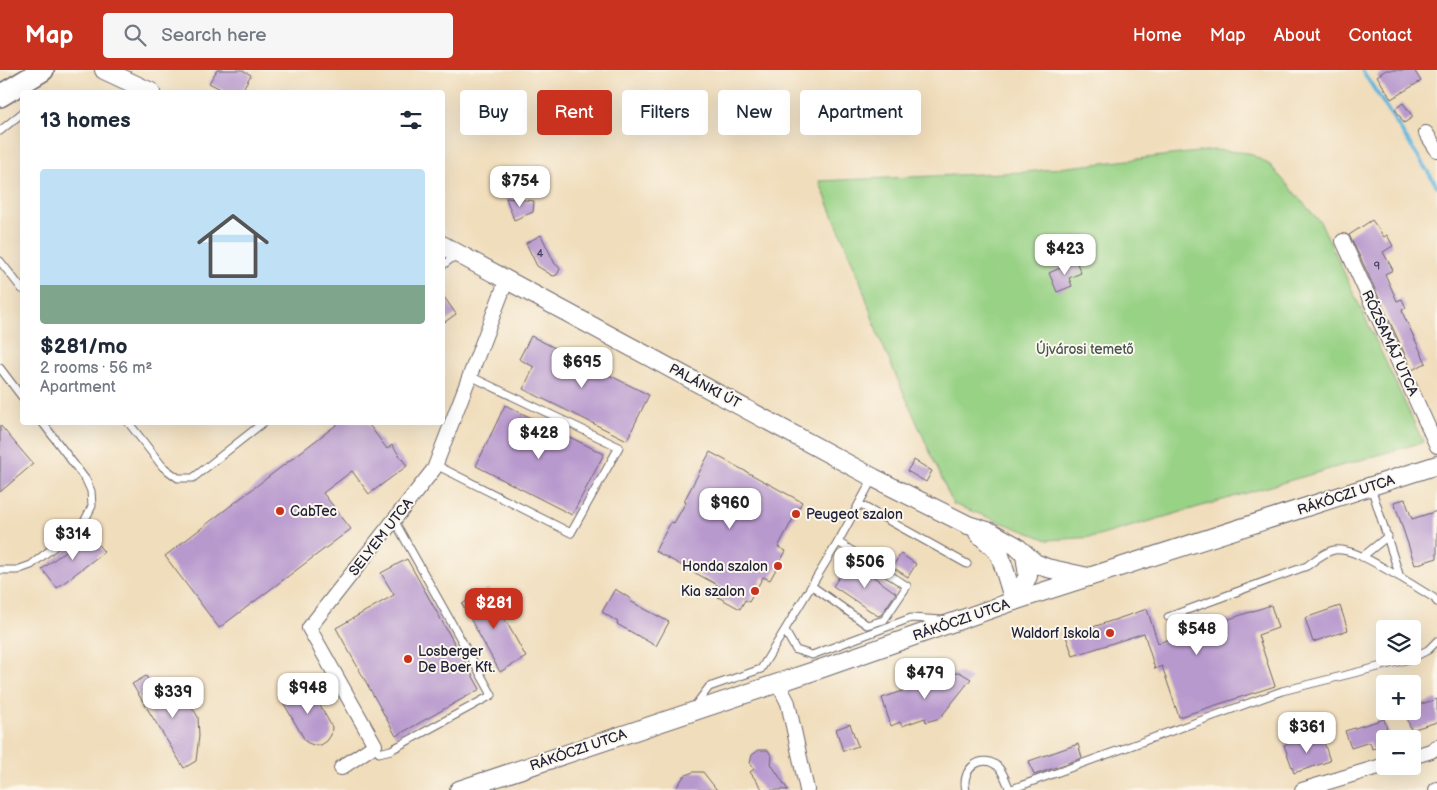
<!DOCTYPE html>
<meta charset="utf-8">
<style>
:root{--surface:#fff;--page:#f6f6f7;--text:#1f2937;--muted:#747a83;--accent:#c8321e}
body{margin:0;font-family:"Balsamiq Sans",sans-serif;background:var(--page);color:var(--text);height:100vh;display:flex;flex-direction:column;font-size:19px;white-space:nowrap}
*{box-sizing:border-box;margin:0}
p{font-size:16px;color:var(--muted)}
.icon{flex:none;width:28px;height:28px;fill:none;stroke:currentColor;stroke-width:2;stroke-linecap:round;stroke-linejoin:round}
.map{position:relative;flex:1;overflow:hidden}
.sheet{position:absolute;left:20px;top:20px;width:425px;height:335px;display:flex;flex-direction:column;background:var(--surface);border-radius:5px;box-shadow:0 5px 20px #0002}
.sheet>*{flex:none}
.banner{position:absolute;left:460px;top:20px;width:475px;height:45px;display:flex;gap:10px}
.controls{position:absolute;left:1376px;top:550px;display:grid;gap:10px}
.controls a{display:grid;place-items:center;width:45px;height:45px;border-radius:5px;background:var(--surface);box-shadow:0 5px 20px #0002;font-size:25px}
.price{position:absolute;translate:-50% -42px;padding:0 11px;border-radius:10px;background:#fff;color:#222;font-size:16px;line-height:32px;filter:drop-shadow(0 1px 2px #0008)}
.price::after{content:'';position:absolute;left:50%;top:30px;width:15px;height:11px;margin-left:-8px;background:inherit;clip-path:polygon(0 0,100% 0,50% 100%)}
.price.selected{background:var(--accent);color:#fff}
ul{padding:0;list-style:none}
li{display:grid;align-content:center;gap:10px;height:265px;padding:0 20px}
li span{display:grid;place-items:center;height:155px;border-radius:5px;color:#555}
li>.icon{margin-inline-start:auto}
span .icon{width:90px;height:90px;fill:#fffc;stroke-width:1}
li b{font-size:21px}
h2{display:flex;justify-content:space-between;align-items:center;height:60px;padding:0 20px;font-size:21px}
.pill{padding:0 18px;border-radius:5px;background:var(--surface);box-shadow:0 5px 20px #0002;font-size:18px;line-height:45px}
.pill.selected{background:var(--accent);color:#fff}
header{display:flex;align-items:center;gap:30px;box-sizing:border-box;height:70px;padding:0 25px;background:var(--accent);color:#fff}
header strong{font-size:24px}
nav{display:flex;gap:28px;margin-inline-start:auto;font-size:18px}
.search{width:350px;height:45px;background:var(--page);display:flex;align-items:center;gap:12px;box-sizing:border-box;padding:0 18px;border-radius:5px;color:var(--muted);font-size:19px}
.map>svg:first-child{display:block}
</style>
<header>
<strong>Map</strong>
<div class="search"><svg class="icon" aria-label="search" viewBox="0 0 24 24"><circle cx="10" cy="10" r="6"/><path d="M15 15l6 6"/></svg>Search here</div>
<nav><a>Home</a><a>Map</a><a>About</a><a>Contact</a></nav>
</header>
<div class="map">
<svg width="1437" height="720" viewBox="0 0 1437 720">
<rect width="100%" height="100%" fill="#fbf7ec"/>
<filter id="ink" filterUnits="userSpaceOnUse"><feTurbulence type="fractalNoise" baseFrequency=".02" numOctaves="2"/><feDisplacementMap in="SourceGraphic" scale="10" xChannelSelector="R" yChannelSelector="G"/><feConvolveMatrix kernelMatrix="1 2 1 2 8 2 1 2 1" color-interpolation-filters="sRGB"/></filter>
<filter id="wash" filterUnits="userSpaceOnUse"><feTurbulence type="fractalNoise" baseFrequency=".0096" numOctaves="4" result="noise"/><feDisplacementMap in="SourceGraphic" scale="20" xChannelSelector="R" yChannelSelector="G"/><feGaussianBlur stdDeviation="1.12" result="paint"/><feColorMatrix in="noise" values="0 0 0 0 0 0 0 0 0 0 0 0 0 0 0 0 0 1.4 0 .05"/><feComposite in="paint" operator="in"/></filter>
<g filter="url(#wash)">
<rect width="100%" height="100%" fill="#f0ddbb"/>
<!-- green -->
<polygon fill="#98d285" stroke="#5d7a60" points="1214,80 1249,83 1270,95 1321,153 1423,372 1095,467 1048,470 953,434 878,265 861,213 819,111 1026,102"/>
<g fill="none" stroke-linecap="round" stroke-linejoin="round">
<!-- stream -->
<polyline stroke="#60b5dc" stroke-width="4" points="1362,0 1437,116"/>
</g>
<g id="blocks">
<!-- building -->
<g fill="#b899ce">
<polygon points="217,0 242,0 251,5 241,22 226,22 209,13"/>
<polygon points="1386,0 1414,0 1421,11 1391,29 1377,6"/>
<polygon points="1403,33 1413,47 1404,53 1395,39"/>
<polygon points="506,128 534,131 533,142 514,150"/>
<polygon points="1372,150 1384,167 1387,165 1393,176 1383,182 1393,200 1385,204 1397,231 1402,229 1406,238 1402,240 1404,246 1426,293 1412,300 1362,191 1349,165"/>
<polygon points="541,165 555,194 558,196 560,199 557,205 553,206 537,196 526,173"/>
<polygon points="1076,191 1081,203 1069,208 1072,216 1057,222 1049,203"/>
<polygon points="442,224 456,244 442,254"/>
<polygon points="531,266 649,325 627,370 523,319 534,297 519,289"/>
<polygon points="505,335 604,384 572,445 476,396"/>
<polygon points="340,352 367,352 387,379 392,375 407,396 369,424 352,401 323,423 351,459 219,558 165,486"/>
<polygon points="0,355 33,394 0,422"/>
<polygon points="710,382 802,432 778,477 786,481 770,510 763,507 749,532 745,530 740,539 718,527 723,518 655,481 671,452 674,453 686,432 684,431"/>
<polygon points="914,390 932,401 926,412 907,401"/>
<polygon points="1405,429 1412,449 1437,441 1437,488 1415,495 1394,432"/>
<polygon points="89,463 104,482 57,518 42,499"/>
<polygon points="901,484 916,494 908,507 892,497"/>
<polygon points="407,489 480,619 396,666 336,558 394,525 381,503"/>
<polygon points="851,491 896,523 881,545 878,546 833,516"/>
<polygon points="488,519 526,587 500,602 462,534"/>
<polygon points="615,519 631,529 630,531 669,552 656,576 617,554 618,552 602,542"/>
<polygon points="1271,535 1278,558 1258,565 1275,616 1179,647 1162,596 1155,599 1144,563 1073,586 1066,566 1147,539 1158,573"/>
<polygon points="1340,536 1348,560 1313,572 1305,548"/>
<polygon points="959,602 971,609 940,648 926,652 925,648 902,656 900,652 891,656 882,628"/>
<polygon points="146,606 158,626 178,614 198,647 199,666 196,691 184,698 132,614"/>
<polygon points="307,612 332,657 331,665 327,671 321,675 313,675 306,672 280,627"/>
<polygon points="1437,629 1437,652 1411,660 1405,641 1412,641 1412,637"/>
<polygon points="1384,649 1390,669 1385,669 1385,675 1372,679 1370,672 1351,678 1345,661"/>
<polygon points="850,654 858,676 843,681 836,659"/>
<polygon points="1322,666 1330,691 1294,703 1284,675 1297,671 1298,674"/>
<polygon points="1078,674 1082,688 1034,705 1029,691"/>
<polygon points="759,680 768,680 772,687 771,694 788,720 763,720 750,702 754,699 750,693 752,685"/>
<polygon points="693,702 703,702 717,720 675,720 684,706"/>
</g>
</g>
</g>
<g filter="url(#ink)">
<use href="#blocks" fill-opacity="0" stroke="#6a6368" stroke-width="1"/>
<g fill="none" stroke-linecap="round" stroke-linejoin="round">
<defs>
<g id="service">
<polyline points="0,61 22,43"/>
<polyline points="0,191 22,219"/>
<polyline points="442,196 456,185"/>
<polyline points="0,298 22,327"/>
<polyline points="128,352 163,397 178,408 193,408 264,352"/>
<polyline points="436,395 571,463 619,377 470,306"/>
<polyline points="1371,417 1400,507 1434,528 1437,532"/>
<polyline points="859,434 967,494"/>
<polyline points="1362,487 1388,466"/>
<polyline points="0,500 17,500 31,495 83,454 92,436 91,421 86,410 42,352"/>
<polyline points="812,516 867,555 884,550 907,516 838,472"/>
<path d="M1168,547L1307,496C1315,490 1324,482 1334,480C1355,478 1382,498 1400,507"/>
<polyline points="785,561 796,580 812,585 911,548 942,550"/>
<polyline points="694,637 709,617 761,599 838,472 873,408"/>
<polyline points="375,675 379,683 391,680 492,625 394,450"/>
<path d="M966,720C960,699 983,681 999,698C1004,704 1007,713 1010,720"/>
<polyline points="1009,720 1282,621 1410,589 1428,580 1437,571"/>
</g>
<g id="minor">
<polyline points="1426,63 1437,80"/>
<polyline points="1343,171 1437,376"/>
<polyline points="778,613 788,633 807,720"/>
<polyline points="1412,687 1431,681 1437,677"/>
<polyline points="341,698 375,675 309,558 434,399 507,209"/>
<polyline points="1302,720 1385,695"/>
<polyline points="1436,720 1437,719"/>
</g>
<g id="tertiary">
<polyline points="104,0 151,22"/>
<polyline points="442,175 874,408 968,455 991,462 1016,476 1035,493 1047,498 1088,507"/>
<polyline points="978,463 993,477 1000,485 1014,531"/>
<polyline points="1014,531 1028,506 1025,485"/>
<polyline points="459,720 820,599 1014,531 1437,395"/>
</g>
<polyline id="primary" points="0,26 43,0"/>
</defs>
<!-- service casing -->
<use href="#service" stroke="#6a6368" stroke-width="9"/>
<!-- minor casing -->
<use href="#minor" stroke="#6a6368" stroke-width="16"/>
<!-- tertiary casing -->
<use href="#tertiary" stroke="#6a6368" stroke-width="20"/>
<!-- primary casing -->
<use href="#primary" stroke="#6a6368" stroke-width="24"/>
<!-- service -->
<use href="#service" stroke="#fff" stroke-width="7"/>
<!-- minor -->
<use href="#minor" stroke="#fff" stroke-width="14"/>
<!-- tertiary -->
<use href="#tertiary" stroke="#fff" stroke-width="18"/>
<!-- primary -->
<use href="#primary" stroke="#fff" stroke-width="21"/>
</g>
</g>
<!-- markers -->
<g fill="#c8321e" stroke="#fbf7ec" stroke-width="2">
<circle cx="280" cy="441" r="5"/>
<circle cx="796" cy="444" r="5"/>
<circle cx="778" cy="496" r="5"/>
<circle cx="755" cy="521" r="5"/>
<circle cx="1110" cy="563" r="5"/>
<circle cx="408" cy="589" r="5"/>
</g>
<g text-anchor="middle" dominant-baseline="central" stroke-width="4" stroke-linejoin="round" paint-order="stroke">
<!-- number labels -->
<g font-size="11" fill="#484060">
<text x="540" y="183">4</text>
<text x="1377" y="196">9</text>
</g>
<!-- street labels -->
<g font-size="14" fill="#22223b" stroke="#fbf7ec">
<text transform="translate(1390 273) rotate(65)">RÓZSAMÁJ UTCA</text>
<text transform="translate(705 316) rotate(28)">PALÁNKI ÚT</text>
<text transform="translate(1346 425) rotate(-18)">RÁKÓCZI UTCA</text>
<text transform="translate(381 467) rotate(-52)">SELYEM UTCA</text>
<text transform="translate(961 550) rotate(-19)">RÁKÓCZI UTCA</text>
<text transform="translate(578 680) rotate(-19)">RÁKÓCZI UTCA</text>
</g>
<!-- park labels -->
<g font-size="14" fill="#455751" stroke="#fbf7ec">
<text x="1085" y="279">Újvárosi temető</text>
</g>
<!-- poi labels -->
<g font-size="14" fill="#22223b" stroke="#fbf7ec" text-anchor="start">
<text x="290" y="441">CabTec</text>
<text x="806" y="444">Peugeot szalon</text>
<text x="768" y="496" text-anchor="end">Honda szalon</text>
<text x="745" y="521" text-anchor="end">Kia szalon</text>
<text x="1100" y="563" text-anchor="end">Waldorf Iskola</text>
<text x="418" y="581">Losberger<tspan x="418" dy="16">De Boer Kft.</tspan></text>
</g>
</g>
</svg>
<div class="controls">
<a><svg class="icon" aria-label="layers" viewBox="0 0 24 24"><path d="M12 4l9 5-9 5-9-5zM3 14l9 5 9-5"/></svg></a>
<a>+</a>
<a>−</a>
</div>
<b class="price" style="left:520px;top:138px">$754</b>
<b class="price" style="left:1065px;top:206px">$423</b>
<b class="price" style="left:582px;top:319px">$695</b>
<b class="price" style="left:539px;top:390px">$428</b>
<b class="price" style="left:730px;top:460px">$960</b>
<b class="price" style="left:73px;top:491px">$314</b>
<b class="price" style="left:865px;top:519px">$506</b>
<b class="price selected" style="left:494px;top:560px">$281</b>
<b class="price" style="left:1197px;top:586px">$548</b>
<b class="price" style="left:925px;top:630px">$479</b>
<b class="price" style="left:308px;top:645px">$948</b>
<b class="price" style="left:173px;top:649px">$339</b>
<b class="price" style="left:1307px;top:684px">$361</b>
<div class="banner">
<a class="pill">Buy</a>
<a class="pill selected">Rent</a>
<a class="pill">Filters</a>
<a class="pill">New</a>
<a class="pill">Apartment</a>
</div>
<section class="sheet">
<h2>13 homes<svg class="icon" aria-label="filters" viewBox="0 0 24 24"><path d="M4 7h16M4 17h16"/><circle cx="9" cy="7" r="2"/><circle cx="15" cy="17" r="2"/></svg></h2>
<ul>
<li><span style="background:linear-gradient(#bfe0f5 75%,#7fa58c 0)"><svg class="icon" aria-label="home" viewBox="0 0 24 24"><path d="M3 11l9-7 9 7M6 9v11h12V9"/></svg></span><div><b>$281/mo</b><p>2 rooms · 56 m²</p><p>Apartment</p></div></li>
</ul>
</section>
</div>
